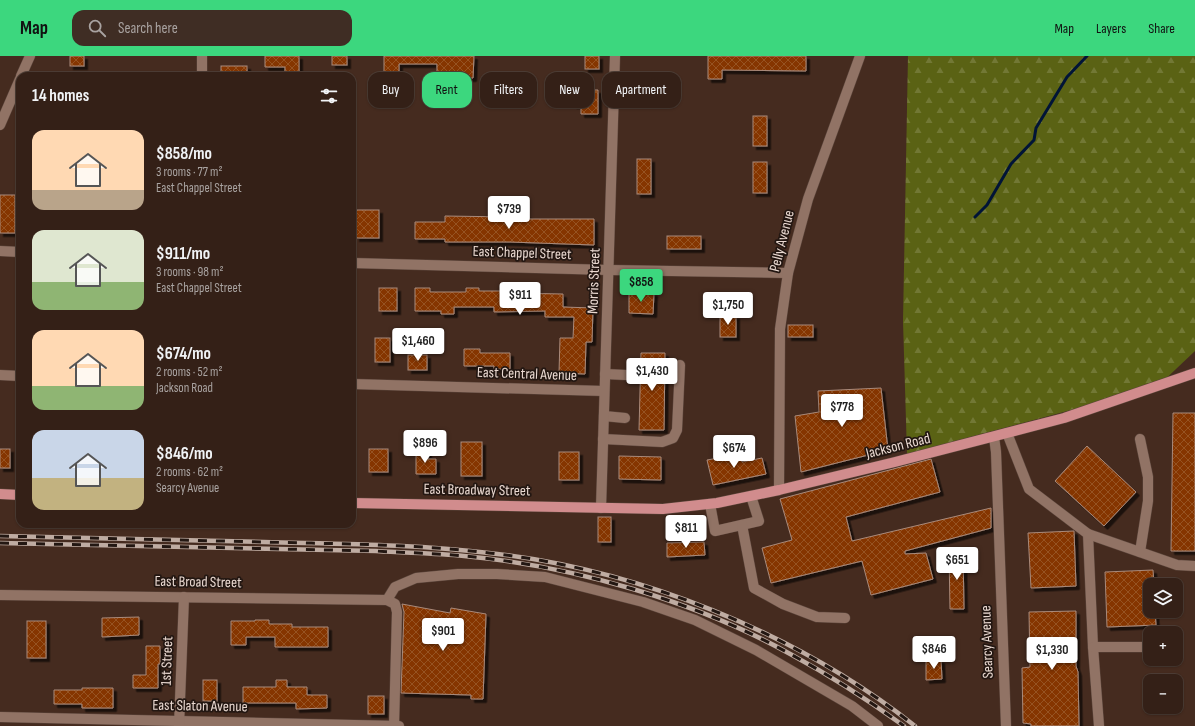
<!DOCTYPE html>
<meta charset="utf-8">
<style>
:root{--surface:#342017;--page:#3f2d24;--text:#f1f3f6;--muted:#a9a3a1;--line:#4e3e36;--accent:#3cd77e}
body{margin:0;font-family:"Sofia Sans Condensed",sans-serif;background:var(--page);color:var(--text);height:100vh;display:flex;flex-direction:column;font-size:15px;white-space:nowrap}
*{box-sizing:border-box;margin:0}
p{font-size:13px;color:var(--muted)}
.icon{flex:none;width:22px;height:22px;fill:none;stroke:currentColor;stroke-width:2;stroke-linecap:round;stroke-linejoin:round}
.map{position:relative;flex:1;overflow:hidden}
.drawer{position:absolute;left:16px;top:16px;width:340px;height:456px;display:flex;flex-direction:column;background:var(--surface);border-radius:12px;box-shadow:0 1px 3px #0004,0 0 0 1px var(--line)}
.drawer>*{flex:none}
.hud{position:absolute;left:368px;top:16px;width:380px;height:36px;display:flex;gap:8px}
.controls{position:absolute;left:1143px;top:522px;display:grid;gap:8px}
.controls a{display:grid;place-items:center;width:40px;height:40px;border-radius:8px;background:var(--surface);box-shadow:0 1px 3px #0004,0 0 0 1px var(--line);font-size:20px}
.price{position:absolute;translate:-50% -34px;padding:0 9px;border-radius:4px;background:#fff;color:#222;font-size:13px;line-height:26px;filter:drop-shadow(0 1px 2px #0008)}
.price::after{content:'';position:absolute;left:50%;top:24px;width:12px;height:9px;margin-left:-6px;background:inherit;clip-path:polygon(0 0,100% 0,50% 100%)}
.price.on{background:var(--accent);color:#111}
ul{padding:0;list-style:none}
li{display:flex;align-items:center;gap:12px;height:100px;padding:0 16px}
li span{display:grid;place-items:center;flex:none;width:112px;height:80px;border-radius:12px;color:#555}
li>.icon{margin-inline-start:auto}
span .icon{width:48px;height:48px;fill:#fffc;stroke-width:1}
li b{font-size:17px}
h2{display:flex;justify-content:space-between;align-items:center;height:48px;padding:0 16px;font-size:17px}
.pill{padding:0 14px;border-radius:12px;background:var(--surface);box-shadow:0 1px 3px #0004,0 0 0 1px var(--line);font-size:14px;line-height:36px}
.pill.on{background:var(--accent);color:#111}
header{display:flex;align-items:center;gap:24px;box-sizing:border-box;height:56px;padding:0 20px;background:var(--accent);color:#111}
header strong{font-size:19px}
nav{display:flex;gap:22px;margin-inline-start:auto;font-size:14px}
.search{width:280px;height:36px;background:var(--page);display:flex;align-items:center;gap:10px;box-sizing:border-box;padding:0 14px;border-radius:12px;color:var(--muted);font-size:15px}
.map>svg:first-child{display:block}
</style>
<header>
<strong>Map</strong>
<div class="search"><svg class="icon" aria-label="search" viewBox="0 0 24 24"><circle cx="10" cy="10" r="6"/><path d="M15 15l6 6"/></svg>Search here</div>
<nav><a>Map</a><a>Layers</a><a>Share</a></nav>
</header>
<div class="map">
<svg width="1195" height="670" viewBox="0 0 1195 670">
<defs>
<pattern id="forest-firs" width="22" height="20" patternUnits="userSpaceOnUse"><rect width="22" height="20" fill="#5a6214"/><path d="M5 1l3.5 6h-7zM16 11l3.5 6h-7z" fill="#727835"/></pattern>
<pattern id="building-cross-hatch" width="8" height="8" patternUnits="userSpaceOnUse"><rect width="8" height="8" fill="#853600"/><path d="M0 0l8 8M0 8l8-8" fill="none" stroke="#965224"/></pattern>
<filter id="shadow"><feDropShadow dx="3.5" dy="3.5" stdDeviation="0" flood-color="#0009"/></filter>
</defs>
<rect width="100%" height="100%" fill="#452b1f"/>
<!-- forest -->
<polygon fill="url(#forest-firs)" points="908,0 1195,0 1195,295 1157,331 907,398 903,265"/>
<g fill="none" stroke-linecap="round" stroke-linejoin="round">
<!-- stream -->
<polyline stroke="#011437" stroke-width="3" points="975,161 987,149 1011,108 1034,84 1036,72 1067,21 1087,0"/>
</g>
<!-- building -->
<g fill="url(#building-cross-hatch)" stroke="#a98a7b" filter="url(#shadow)">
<rect x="70" y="0" width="14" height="10"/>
<polygon points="265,0 299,0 299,20 285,20 285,11 265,11"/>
<rect x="332" y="0" width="15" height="9"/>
<polygon points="384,0 474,0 473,22 459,22 459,16 437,16 437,8 399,8 399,16 384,16"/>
<rect x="585" y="0" width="14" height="13"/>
<polygon points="708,0 806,0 806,15 722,14 722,23 708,23"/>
<rect x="221" y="10" width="26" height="10"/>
<polygon points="573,34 598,34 598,58 581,58 581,49 573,49"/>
<rect x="753" y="60" width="14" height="30"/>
<rect x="637" y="103" width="14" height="35"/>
<rect x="753" y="106" width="14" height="31"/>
<rect x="0" y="139" width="15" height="38"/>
<rect x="356" y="154" width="23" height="28"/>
<polygon points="510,159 528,159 528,163 594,163 594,189 510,186 445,186 445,183 415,183 415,166 445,166 445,160 510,161"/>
<rect x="667" y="180" width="34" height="13"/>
<rect x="379" y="232" width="18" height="23"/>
<polygon points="415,232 430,232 430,236 466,236 466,232 479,232 479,235 507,235 507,237 563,238 563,251 593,252 592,286 586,286 585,318 559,317 560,282 573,282 574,261 545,261 545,255 494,256 494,251 454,251 454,258 441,258 441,255 415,255"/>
<polygon points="629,236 654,237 653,258 629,257"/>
<rect x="720" y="260" width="16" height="21"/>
<rect x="788" y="269" width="25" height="12"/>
<rect x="375" y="282" width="15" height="24"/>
<polygon points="464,293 480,293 480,297 510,297 510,313 494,313 494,310 464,310"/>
<polygon points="641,297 665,297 664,374 639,374"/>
<rect x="408" y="299" width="19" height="15"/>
<polygon points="881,332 888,394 801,416 795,360 819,356 818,335"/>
<polygon points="1173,357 1195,357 1195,495 1171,495"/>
<rect x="461" y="386" width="21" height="34"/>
<polygon points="1087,390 1136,436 1104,470 1055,425"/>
<rect x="0" y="393" width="10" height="19"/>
<rect x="369" y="393" width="19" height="23"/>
<polygon points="416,395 428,395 428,403 436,403 436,418 416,418"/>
<rect x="559" y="396" width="20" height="28"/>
<polygon points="741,398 742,406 762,402 766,418 713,429 707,404"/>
<polygon points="619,400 661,401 661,424 619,423"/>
<polygon points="931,403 940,436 846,461 852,485 991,452 991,472 905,495 905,498 926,497 933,523 871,539 862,505 771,527 762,492 792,484 780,443"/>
<rect x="598" y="461" width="13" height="25"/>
<polygon points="1074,475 1076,530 1031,532 1028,477"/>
<polygon points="704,486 705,499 667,501 667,487"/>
<polygon points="963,496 964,553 950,553 949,497"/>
<polygon points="1153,514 1154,529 1150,529 1150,555 1155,555 1156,569 1107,571 1105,516"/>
<polygon points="402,548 450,557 451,552 486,558 483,643 471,643 471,639 401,637 404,556"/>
<polygon points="1076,555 1076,610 1078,616 1079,670 1031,670 1031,668 1023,667 1022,612 1030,611 1029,556"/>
<polygon points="139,561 139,579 102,581 102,562"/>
<polygon points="255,564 269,564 269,568 292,568 292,571 328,571 328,591 275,591 275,581 246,581 246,589 231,589 231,565 255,565"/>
<rect x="27" y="565" width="19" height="37"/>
<polygon points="146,590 160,590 160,608 158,608 158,632 133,632 133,619 146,619"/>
<polygon points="926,604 941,604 942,623 926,624"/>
<rect x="203" y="624" width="14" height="21"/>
<polygon points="276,624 287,624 287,631 307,631 307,639 327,639 327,652 296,653 296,647 243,647 243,631 276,631"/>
<polygon points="82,632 113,632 113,652 82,652 82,648 54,648 54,634 82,634"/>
<rect x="368" y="640" width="16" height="18"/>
</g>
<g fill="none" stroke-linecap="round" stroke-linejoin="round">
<defs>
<g id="minor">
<polyline points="21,20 30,0"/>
<polyline points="202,20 202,0"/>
<polyline points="0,69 20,23"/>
<polyline points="0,195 20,196"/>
<polyline points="352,207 609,214 788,217"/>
<polyline points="605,318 626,319"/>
<polyline points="0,319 20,320"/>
<polyline points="352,328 604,335"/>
<polyline points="604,360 625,362"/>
<polyline points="1007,377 1029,433 1088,478 1093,591 1099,670"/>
<polyline points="994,381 996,396 1006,670"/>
<polyline points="603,383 662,386 673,382 677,374 680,309"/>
<polyline points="1140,383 1148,421 1148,445 1140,496"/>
<polyline points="779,434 780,273 788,217 808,143 860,0"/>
<polyline points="710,448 715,475 759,465 751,440"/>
<polyline points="601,452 615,0"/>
<polyline points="742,469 754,532 783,548 817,561 845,562"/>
<polyline points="1088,478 1177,509 1195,510"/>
<polyline points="0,539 387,544 395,548 397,556 394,670"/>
<polyline points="387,544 395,531 416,522 458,518 497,518 545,521 643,546 695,564 756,594 852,650 878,670"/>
<polyline points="1093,591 1150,591"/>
<polyline points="0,661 399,670"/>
<polyline points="179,670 184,541"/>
</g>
<g id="major">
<polyline points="0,438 20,439"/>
<polyline points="352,447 663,453 717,447 779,434 895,406 1064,362 1195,317"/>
</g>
</defs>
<!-- minor casing -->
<use href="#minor" stroke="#5c463c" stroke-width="11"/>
<!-- major casing -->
<use href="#major" stroke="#5c463c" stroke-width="11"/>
<!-- minor -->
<use href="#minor" stroke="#917365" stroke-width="10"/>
<!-- major -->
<use href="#major" stroke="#d18c8d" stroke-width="10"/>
<defs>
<g id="rail">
<path d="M0,480C88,482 176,484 264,486C339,488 414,488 489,497C638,513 797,577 915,670"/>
<path d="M0,487L376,495C406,497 435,497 464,500C573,510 696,545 792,599C831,620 868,644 904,670"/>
</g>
</defs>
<!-- rail casing -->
<use href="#rail" stroke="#bfaca2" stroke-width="4.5"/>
<!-- rail -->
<use href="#rail" stroke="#231712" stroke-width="3" stroke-dasharray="9" stroke-linecap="butt"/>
</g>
<g text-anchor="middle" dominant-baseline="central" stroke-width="3.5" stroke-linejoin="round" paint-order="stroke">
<!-- street labels -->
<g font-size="15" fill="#ead9d1" stroke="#231712">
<text transform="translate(782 185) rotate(-76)">Pelly Avenue</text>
<text transform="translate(522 197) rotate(2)">East Chappel Street</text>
<text transform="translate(594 225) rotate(-88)">Morris Street</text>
<text transform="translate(527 318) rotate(2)">East Central Avenue</text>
<text transform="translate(898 390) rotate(-14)">Jackson Road</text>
<text transform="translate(477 434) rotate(1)">East Broadway Street</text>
<text transform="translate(198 526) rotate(1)">East Broad Street</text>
<text transform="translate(987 586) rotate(-92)">Searcy Avenue</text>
<text transform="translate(167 605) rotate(-88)">1st Street</text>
<text transform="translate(200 650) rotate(1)">East Slaton Avenue</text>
</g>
</g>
</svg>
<div class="controls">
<a><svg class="icon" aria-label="layers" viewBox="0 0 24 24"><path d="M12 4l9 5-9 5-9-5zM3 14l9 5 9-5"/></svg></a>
<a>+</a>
<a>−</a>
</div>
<b class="price" style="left:509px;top:174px">$739</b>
<b class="price on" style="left:641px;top:247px">$858</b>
<b class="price" style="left:520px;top:260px">$911</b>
<b class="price" style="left:728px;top:270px">$1,750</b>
<b class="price" style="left:418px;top:306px">$1,460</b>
<b class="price" style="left:652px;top:336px">$1,430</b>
<b class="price" style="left:842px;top:372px">$778</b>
<b class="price" style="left:425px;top:408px">$896</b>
<b class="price" style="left:734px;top:413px">$674</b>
<b class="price" style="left:686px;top:493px">$811</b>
<b class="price" style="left:957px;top:525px">$651</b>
<b class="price" style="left:443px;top:596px">$901</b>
<b class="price" style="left:934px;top:614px">$846</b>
<b class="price" style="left:1052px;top:615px">$1,330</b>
<div class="hud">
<a class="pill">Buy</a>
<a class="pill on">Rent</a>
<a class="pill">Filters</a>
<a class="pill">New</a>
<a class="pill">Apartment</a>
</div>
<section class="drawer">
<h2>14 homes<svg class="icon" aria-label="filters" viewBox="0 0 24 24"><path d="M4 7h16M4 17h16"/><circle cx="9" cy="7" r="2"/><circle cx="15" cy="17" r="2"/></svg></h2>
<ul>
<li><span style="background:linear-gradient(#ffd9b3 75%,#b9a48a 0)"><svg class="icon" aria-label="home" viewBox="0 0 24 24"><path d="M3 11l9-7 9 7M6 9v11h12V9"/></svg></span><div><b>$858/mo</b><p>3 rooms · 77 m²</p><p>East Chappel Street</p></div></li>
<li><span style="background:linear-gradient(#dfe7d0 65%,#8fb573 0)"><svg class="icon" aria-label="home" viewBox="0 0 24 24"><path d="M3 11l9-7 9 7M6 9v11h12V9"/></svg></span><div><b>$911/mo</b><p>3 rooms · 98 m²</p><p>East Chappel Street</p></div></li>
<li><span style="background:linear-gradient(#ffd9b3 70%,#8fb573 0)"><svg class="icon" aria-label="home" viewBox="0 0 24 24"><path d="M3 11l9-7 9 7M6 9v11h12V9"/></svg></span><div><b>$674/mo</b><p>2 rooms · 52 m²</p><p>Jackson Road</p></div></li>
<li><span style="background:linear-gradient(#c9d6e8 60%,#c2b280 0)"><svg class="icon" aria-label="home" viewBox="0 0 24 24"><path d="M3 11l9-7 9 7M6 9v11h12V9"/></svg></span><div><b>$846/mo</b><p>2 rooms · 62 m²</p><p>Searcy Avenue</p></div></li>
</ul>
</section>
</div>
